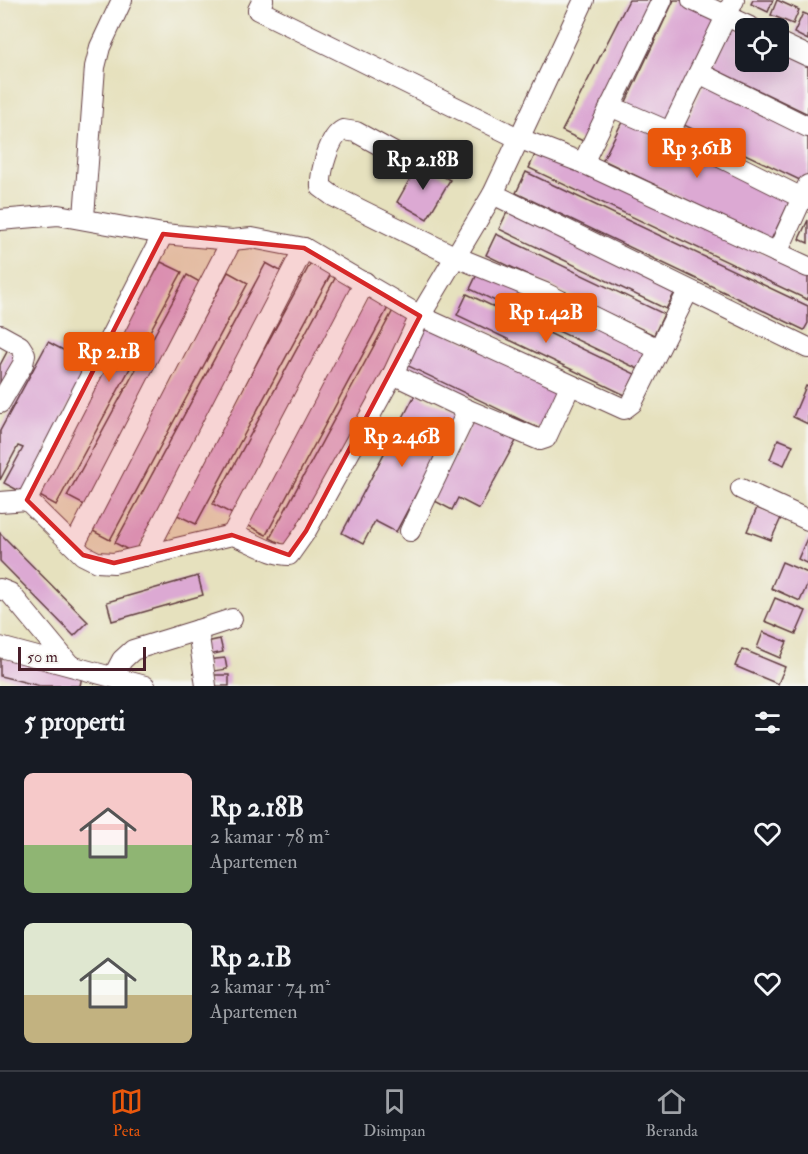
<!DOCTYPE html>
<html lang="id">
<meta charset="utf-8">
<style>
:root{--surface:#171b24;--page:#242831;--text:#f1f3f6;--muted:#9ea1a6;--line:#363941;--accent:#ea580c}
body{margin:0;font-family:"IM FELL Double Pica",serif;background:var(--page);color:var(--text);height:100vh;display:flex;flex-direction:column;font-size:22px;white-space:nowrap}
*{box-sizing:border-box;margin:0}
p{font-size:20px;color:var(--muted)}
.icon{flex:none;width:33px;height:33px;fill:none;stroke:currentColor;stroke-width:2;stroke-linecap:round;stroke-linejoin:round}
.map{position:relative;height:686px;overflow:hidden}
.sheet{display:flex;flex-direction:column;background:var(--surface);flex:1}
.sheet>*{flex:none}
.buttons{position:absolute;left:735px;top:18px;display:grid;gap:12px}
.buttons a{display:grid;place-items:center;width:54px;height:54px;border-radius:9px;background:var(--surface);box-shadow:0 6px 24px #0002;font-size:30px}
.scale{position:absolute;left:18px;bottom:15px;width:128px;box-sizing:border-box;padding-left:6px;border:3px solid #4a1f2b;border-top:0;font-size:16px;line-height:21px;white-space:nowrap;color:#4a1f2b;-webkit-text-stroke:4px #f6f6f2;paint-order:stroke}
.price{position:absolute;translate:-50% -51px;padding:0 14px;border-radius:6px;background:var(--accent);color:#fff;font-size:20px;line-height:39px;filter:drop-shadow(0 2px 3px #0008)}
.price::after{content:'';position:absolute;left:50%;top:36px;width:18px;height:14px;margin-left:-9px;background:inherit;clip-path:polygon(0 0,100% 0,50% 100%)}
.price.current{background:#222;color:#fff}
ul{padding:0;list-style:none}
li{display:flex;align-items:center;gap:18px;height:150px;padding:0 24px}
li span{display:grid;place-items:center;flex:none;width:168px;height:120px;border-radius:9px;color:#555}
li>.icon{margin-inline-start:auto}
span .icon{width:72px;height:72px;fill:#fffc;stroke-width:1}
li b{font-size:26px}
h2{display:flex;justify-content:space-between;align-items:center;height:72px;padding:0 24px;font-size:26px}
.tabs{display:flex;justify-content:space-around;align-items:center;height:84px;border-top:2px solid var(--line);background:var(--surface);font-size:16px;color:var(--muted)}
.tabs a{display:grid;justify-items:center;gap:3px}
.tabs .current{color:var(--accent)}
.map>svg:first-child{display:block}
</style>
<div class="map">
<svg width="808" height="686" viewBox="0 0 808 686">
<rect width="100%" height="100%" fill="#f6f6f2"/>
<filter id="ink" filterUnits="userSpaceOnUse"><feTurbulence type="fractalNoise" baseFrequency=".0167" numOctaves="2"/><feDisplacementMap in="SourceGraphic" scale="12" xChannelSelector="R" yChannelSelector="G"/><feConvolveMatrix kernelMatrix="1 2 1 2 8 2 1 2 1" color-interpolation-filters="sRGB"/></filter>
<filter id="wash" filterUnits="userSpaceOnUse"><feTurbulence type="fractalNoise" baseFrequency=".008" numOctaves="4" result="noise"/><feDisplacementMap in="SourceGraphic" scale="24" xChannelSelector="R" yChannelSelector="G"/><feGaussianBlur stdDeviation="1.35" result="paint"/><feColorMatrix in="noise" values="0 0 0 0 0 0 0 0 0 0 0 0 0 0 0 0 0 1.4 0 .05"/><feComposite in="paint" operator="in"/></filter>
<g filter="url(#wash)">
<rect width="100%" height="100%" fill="#e6e1be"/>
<g id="blocks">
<!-- building -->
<g fill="#dca9d3">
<polygon points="629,0 655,0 583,141 562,131"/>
<polygon points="674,0 685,0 719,16 668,123 625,104"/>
<polygon points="753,0 773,0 768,12 751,4"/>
<polygon points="777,0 799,10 793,24 771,15"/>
<polygon points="803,13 808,15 808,40 794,33"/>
<polygon points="732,26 746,32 746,62 778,62 778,48 808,62 808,114 712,68"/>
<polygon points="705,83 808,132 808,174 804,182 684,125"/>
<polygon points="624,118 791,198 771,240 603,160"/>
<polygon points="539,146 808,274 808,300 529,168"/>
<polygon points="419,163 450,180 427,219 397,202"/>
<polygon points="526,172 808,306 808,323 804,330 516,193"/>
<polygon points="509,208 677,288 666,309 499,229"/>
<polygon points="808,220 808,243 799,239"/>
<polygon points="496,234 664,314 654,335 486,255"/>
<polygon points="314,257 334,268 196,524 175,514"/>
<polygon points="161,262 182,272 56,505 36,494"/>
<polygon points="266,263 286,274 136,554 115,543"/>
<polygon points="480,268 648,348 638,369 470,289"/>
<polygon points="339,271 360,282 234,515 213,504"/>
<polygon points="228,272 248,283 110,540 89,529"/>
<polygon points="187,275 207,286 88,507 67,496"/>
<polygon points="371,291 391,302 266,535 245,524"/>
<polygon points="467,294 635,374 625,395 457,315"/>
<polygon points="396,305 417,316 291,549 270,538"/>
<polygon points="420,320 562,388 542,430 400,362"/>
<polygon points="48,342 90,364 25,494 4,483 23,448 18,446 0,480 0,431"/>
<polygon points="8,350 20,356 0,391 0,365"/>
<polygon points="806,386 808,387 808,424 793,417"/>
<polygon points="416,393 458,415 396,532 375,521 363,544 342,533"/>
<polygon points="475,418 517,439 479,509 458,498 452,510 431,499"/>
<polygon points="778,439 793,445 784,465 770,459"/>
<polygon points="757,508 781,518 771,540 747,531"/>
<polygon points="0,533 88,622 74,636 0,561"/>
<polygon points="808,536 808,564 798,559"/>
<polygon points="782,562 808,573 808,583 800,601 771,588"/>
<polygon points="198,576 203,595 112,621 107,602"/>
<polygon points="775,598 806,611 796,634 765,621"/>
<polygon points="763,632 787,642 780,658 757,648"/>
<polygon points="220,639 223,652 205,656 202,643"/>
<polygon points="742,649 785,667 778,684 735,666"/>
<polygon points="0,657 82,676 80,686 40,686 0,676"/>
<polygon points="225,658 227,669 208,672 206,660"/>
<rect x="209" y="675" width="20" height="11"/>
</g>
</g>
</g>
<g filter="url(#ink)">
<use href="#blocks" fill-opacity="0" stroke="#613c41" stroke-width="1.5"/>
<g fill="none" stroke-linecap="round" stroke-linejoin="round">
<defs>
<g id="minor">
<polyline points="263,0 258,10 518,138 583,163 808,267"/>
<polyline points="692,0 752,28"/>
<polyline points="778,42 808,56"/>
<polyline points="699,73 808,127"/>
<polyline points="610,106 670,132 802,198"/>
<polyline points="670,132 734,0"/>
<path d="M409,161L356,132L343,130C329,137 320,172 321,187L333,196L456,257L545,293L658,349"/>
<polyline points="583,163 662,0"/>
<polyline points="493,194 808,348"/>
<polyline points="84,217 95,67 100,47 122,0"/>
<polyline points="0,220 58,215 163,234 232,240 252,238 304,248"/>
<polyline points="777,253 808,185"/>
<polyline points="0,335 20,346 25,354 23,364 0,403"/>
<polyline points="393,374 468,410 540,440 546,438 570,386"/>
<polyline points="741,489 808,520"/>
<polyline points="27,500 163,234"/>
<path d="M0,502L27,500L83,555L97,562L114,563L232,535C252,541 270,555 289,555L306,531L393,374L420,316L493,194L584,0"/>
<polyline points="410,531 468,410"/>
<polyline points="232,535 365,282"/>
<polyline points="75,544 232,240"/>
<polyline points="145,556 304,248 420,316 624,409 632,403 688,291"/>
<polyline points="0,589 10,593 69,664"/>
<polyline points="198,630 232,619"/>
<polyline points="0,647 145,686"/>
<polyline points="113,677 122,660 133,650 198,630 206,686"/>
</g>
</defs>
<!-- minor casing -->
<use href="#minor" stroke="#613c41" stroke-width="22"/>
<!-- minor -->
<use href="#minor" stroke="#fff" stroke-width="20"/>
</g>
</g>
<!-- marked area -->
<path fill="#d62828" fill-opacity="0.2" stroke="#d62828" stroke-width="4.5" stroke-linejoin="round" d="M163,234L304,248L420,316L306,531L289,555L232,535L114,563L83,555L27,500Z"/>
</svg>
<div class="buttons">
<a><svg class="icon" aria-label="locate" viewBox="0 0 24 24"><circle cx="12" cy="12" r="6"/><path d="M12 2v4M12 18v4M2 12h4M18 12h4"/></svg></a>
</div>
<div class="scale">50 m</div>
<b class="price" style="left:697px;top:179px">Rp 3.61B</b>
<b class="price current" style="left:423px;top:191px">Rp 2.18B</b>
<b class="price" style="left:546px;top:344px">Rp 1.42B</b>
<b class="price" style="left:109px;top:383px">Rp 2.1B</b>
<b class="price" style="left:402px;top:468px">Rp 2.46B</b>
</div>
<section class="sheet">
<h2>5 properti<svg class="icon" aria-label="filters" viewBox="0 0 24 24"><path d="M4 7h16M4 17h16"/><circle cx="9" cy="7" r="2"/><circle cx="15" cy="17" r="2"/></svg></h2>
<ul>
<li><span style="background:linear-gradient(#f6c9c9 60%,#8fb573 0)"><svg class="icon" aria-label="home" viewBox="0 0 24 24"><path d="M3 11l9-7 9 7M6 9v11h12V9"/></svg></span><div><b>Rp 2.18B</b><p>2 kamar · 78 m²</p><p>Apartemen</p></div><svg class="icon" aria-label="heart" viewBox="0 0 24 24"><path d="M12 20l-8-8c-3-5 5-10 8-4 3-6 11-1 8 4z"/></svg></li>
<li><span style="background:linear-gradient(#dfe7d0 60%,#c2b280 0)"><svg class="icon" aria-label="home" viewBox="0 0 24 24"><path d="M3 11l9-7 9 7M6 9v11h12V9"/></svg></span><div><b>Rp 2.1B</b><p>2 kamar · 74 m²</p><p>Apartemen</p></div><svg class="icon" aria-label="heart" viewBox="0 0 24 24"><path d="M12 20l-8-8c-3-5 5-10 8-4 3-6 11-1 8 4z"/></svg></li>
</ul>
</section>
<nav class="tabs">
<a class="current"><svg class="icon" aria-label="map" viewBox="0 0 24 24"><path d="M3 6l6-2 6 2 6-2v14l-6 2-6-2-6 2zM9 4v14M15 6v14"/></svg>Peta</a>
<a><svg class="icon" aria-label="saved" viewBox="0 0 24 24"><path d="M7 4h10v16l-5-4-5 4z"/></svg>Disimpan</a>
<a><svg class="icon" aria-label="home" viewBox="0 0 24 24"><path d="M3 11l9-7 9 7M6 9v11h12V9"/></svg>Beranda</a>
</nav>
